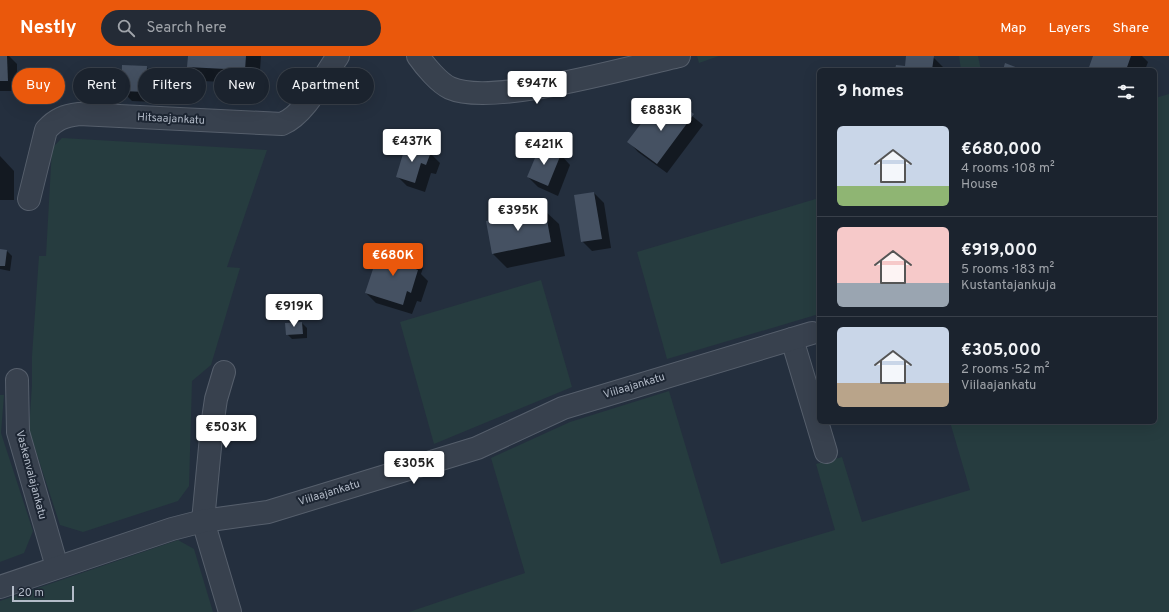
<!DOCTYPE html>
<meta charset="utf-8">
<style>
:root{--surface:#1b232e;--page:#242b36;--text:#f1f3f6;--muted:#a0a4aa;--line:#39404a;--accent:#ea580c}
body{margin:0;font-family:Overpass,sans-serif;background:var(--page);color:var(--text);height:100vh;display:flex;flex-direction:column;font-size:15px;white-space:nowrap}
*{box-sizing:border-box;margin:0}
p{font-size:13px;color:var(--muted)}
.icon{flex:none;width:22px;height:22px;fill:none;stroke:currentColor;stroke-width:2;stroke-linecap:round;stroke-linejoin:round}
.map{position:relative;flex:1;overflow:hidden}
.sheet{position:absolute;left:817px;top:12px;width:340px;height:356px;display:flex;flex-direction:column;background:var(--surface);border-radius:6px;box-shadow:0 4px 16px #0002,0 0 0 1px var(--line)}
.sheet>*{flex:none}
.guide{position:absolute;left:12px;top:12px;width:380px;height:36px;display:flex;gap:8px}
.scale{position:absolute;left:12px;bottom:10px;width:62px;box-sizing:border-box;padding-left:4px;border:2px solid #b4bcc9;border-top:0;font-size:11px;line-height:14px;white-space:nowrap;color:#b4bcc9;-webkit-text-stroke:3px #1d2633;paint-order:stroke}
.price{position:absolute;translate:-50% -34px;padding:0 9px;border-radius:4px;background:#fff;color:#222;font-size:13px;line-height:26px;filter:drop-shadow(0 1px 2px #0008)}
.price::after{content:'';position:absolute;left:50%;top:24px;width:12px;height:9px;margin-left:-6px;background:inherit;clip-path:polygon(0 0,100% 0,50% 100%)}
.price.current{background:var(--accent);color:#fff}
ul{padding:0;list-style:none}
li{display:flex;align-items:center;gap:12px;height:100px;padding:0 20px}
li+li{border-top:1px solid var(--line)}
li span{display:grid;place-items:center;flex:none;width:112px;height:80px;border-radius:6px;color:#555}
li>.icon{margin-inline-start:auto}
span .icon{width:48px;height:48px;fill:#fffc;stroke-width:1}
li b{font-size:17px}
h2{display:flex;justify-content:space-between;align-items:center;height:48px;padding:0 20px;font-size:17px}
.chip{padding:0 14px;border-radius:18px;background:var(--surface);box-shadow:0 4px 16px #0002,0 0 0 1px var(--line);font-size:14px;line-height:36px}
.chip.current{background:var(--accent);color:#fff}
header{display:flex;align-items:center;gap:24px;box-sizing:border-box;height:56px;padding:0 20px;background:var(--accent);color:#fff}
header strong{font-size:19px}
nav{display:flex;gap:22px;margin-inline-start:auto;font-size:14px}
.search{width:280px;height:36px;background:var(--page);display:flex;align-items:center;gap:10px;box-sizing:border-box;padding:0 14px;border-radius:22px;color:var(--muted);font-size:15px}
.map>svg:first-child{display:block}
</style>
<header>
<strong>Nestly</strong>
<div class="search"><svg class="icon" aria-label="search" viewBox="0 0 24 24"><circle cx="10" cy="10" r="6"/><path d="M15 15l6 6"/></svg>Search here</div>
<nav><a>Map</a><a>Layers</a><a>Share</a></nav>
</header>
<div class="map">
<svg width="1169" height="556" viewBox="0 0 1169 556">
<rect width="100%" height="100%" fill="#242f3e"/>
<!-- green -->
<g fill="#263c3f">
<polygon points="697,0 719,0 699,7"/>
<polygon points="959,0 978,0 981,14 961,14"/>
<polygon points="1169,38 1169,556 409,556 525,517 491,402 570,366 669,335 721,508 835,474 816,408 842,401 862,466 970,434 950,366 1155,366 1155,42"/>
<polygon points="62,82 267,94 227,211 240,212 211,309 192,325 189,430 178,445 83,476 60,469 29,374 32,329 32,300 39,200 46,200 52,92"/>
<polygon points="819,142 819,258 667,303 637,196"/>
<polygon points="541,224 572,331 434,388 400,266"/>
<polygon points="0,339 4,339 1,377 33,475 24,497 0,506"/>
<polygon points="178,484 194,493 213,556 0,556 0,545"/>
</g>
<!-- shadow -->
<g fill="#0007">
<polygon points="0,0 9,0 17,8 17,35 0,35"/>
<polygon points="189,0 261,0 259,28 203,25 188,11"/>
<polygon points="907,0 933,1 943,11 943,14 896,14 906,11"/>
<polygon points="1094,0 1142,0 1148,6 1145,14 1089,14"/>
<polygon points="146,11 156,21 155,46 132,45 122,35"/>
<polygon points="675,46 703,69 667,117 638,96 629,86 657,70"/>
<polygon points="540,91 561,99 570,109 558,140 538,131 528,121"/>
<polygon points="430,97 440,107 436,118 431,117 425,136 407,130 397,120"/>
<polygon points="0,100 14,115 14,144 0,144"/>
<polygon points="594,137 604,147 611,192 592,195 582,185"/>
<polygon points="544,154 559,168 565,200 507,212 493,198"/>
<polygon points="0,194 7,195 12,200 10,215 0,213"/>
<polygon points="414,202 423,212 421,218 428,225 421,246 417,245 412,258 376,247 366,237 378,213"/>
<polygon points="302,267 307,272 307,282 292,283 287,278"/>
</g>
<!-- building -->
<g fill="#455162">
<polygon points="0,0 7,0 8,25 0,25"/>
<polygon points="188,0 246,0 245,14 187,11"/>
<polygon points="906,0 934,0 932,14 895,14 896,9 905,10"/>
<polygon points="1093,0 1131,0 1126,14 1088,14"/>
<polygon points="1005,7 1023,14 1003,14"/>
<polygon points="122,9 147,10 146,36 121,35"/>
<polygon points="675,44 694,58 657,108 627,86 646,61 657,69"/>
<polygon points="406,88 431,96 426,109 421,107 415,127 396,121"/>
<polygon points="540,90 561,98 548,130 527,121"/>
<polygon points="594,136 602,183 581,186 574,139"/>
<polygon points="545,153 551,186 492,198 486,165"/>
<polygon points="384,192 414,201 411,211 418,214 411,237 407,235 403,249 365,237 374,210 378,211"/>
<polygon points="0,193 7,194 5,210 0,210"/>
<polygon points="302,266 303,278 286,279 285,267"/>
</g>
<g fill="none" stroke-linecap="round" stroke-linejoin="round">
<defs>
<g id="minor">
<path d="M418,0C425,10 439,27 450,32C492,51 630,11 679,0"/>
<path d="M29,143L46,74C56,63 64,60 79,58L282,68C306,58 323,21 338,0"/>
<polyline points="792,283 826,396"/>
<polyline points="224,316 216,343 212,370 203,465 230,556"/>
<polyline points="17,324 18,376 57,511"/>
<polyline points="0,531 172,473 203,465 268,456 477,392 563,352 812,277"/>
</g>
</defs>
<!-- minor casing -->
<use href="#minor" stroke="#565f6c" stroke-width="24"/>
<!-- minor -->
<use href="#minor" stroke="#38414e" stroke-width="22"/>
</g>
<g text-anchor="middle" dominant-baseline="central" stroke-width="4" stroke-linejoin="round" paint-order="stroke">
<!-- street labels -->
<g font-size="11" fill="#b4bcc9" stroke="#1d2633">
<text transform="translate(171 63) rotate(3)">Hitsaajankatu</text>
<text transform="translate(634 330) rotate(-17)">Viilaajankatu</text>
<text transform="translate(31 419) rotate(75)">Vaskenvalajankatu</text>
<text transform="translate(329 437) rotate(-17)">Viilaajankatu</text>
</g>
</g>
</svg>
<div class="scale">20 m</div>
<b class="price" style="left:537px;top:49px">€947K</b>
<b class="price" style="left:661px;top:76px">€883K</b>
<b class="price" style="left:412px;top:107px">€437K</b>
<b class="price" style="left:544px;top:110px">€421K</b>
<b class="price" style="left:518px;top:176px">€395K</b>
<b class="price current" style="left:393px;top:221px">€680K</b>
<b class="price" style="left:294px;top:272px">€919K</b>
<b class="price" style="left:226px;top:393px">€503K</b>
<b class="price" style="left:414px;top:429px">€305K</b>
<div class="guide">
<a class="chip current">Buy</a>
<a class="chip">Rent</a>
<a class="chip">Filters</a>
<a class="chip">New</a>
<a class="chip">Apartment</a>
</div>
<section class="sheet">
<h2>9 homes<svg class="icon" aria-label="filters" viewBox="0 0 24 24"><path d="M4 7h16M4 17h16"/><circle cx="9" cy="7" r="2"/><circle cx="15" cy="17" r="2"/></svg></h2>
<ul>
<li><span style="background:linear-gradient(#c9d6e8 75%,#8fb573 0)"><svg class="icon" aria-label="home" viewBox="0 0 24 24"><path d="M3 11l9-7 9 7M6 9v11h12V9"/></svg></span><div><b>€680,000</b><p>4 rooms · 108 m²</p><p>House</p></div></li>
<li><span style="background:linear-gradient(#f6c9c9 70%,#9aa5b1 0)"><svg class="icon" aria-label="home" viewBox="0 0 24 24"><path d="M3 11l9-7 9 7M6 9v11h12V9"/></svg></span><div><b>€919,000</b><p>5 rooms · 183 m²</p><p>Kustantajankuja</p></div></li>
<li><span style="background:linear-gradient(#c9d6e8 70%,#b9a48a 0)"><svg class="icon" aria-label="home" viewBox="0 0 24 24"><path d="M3 11l9-7 9 7M6 9v11h12V9"/></svg></span><div><b>€305,000</b><p>2 rooms · 52 m²</p><p>Viilaajankatu</p></div></li>
</ul>
</section>
</div>
